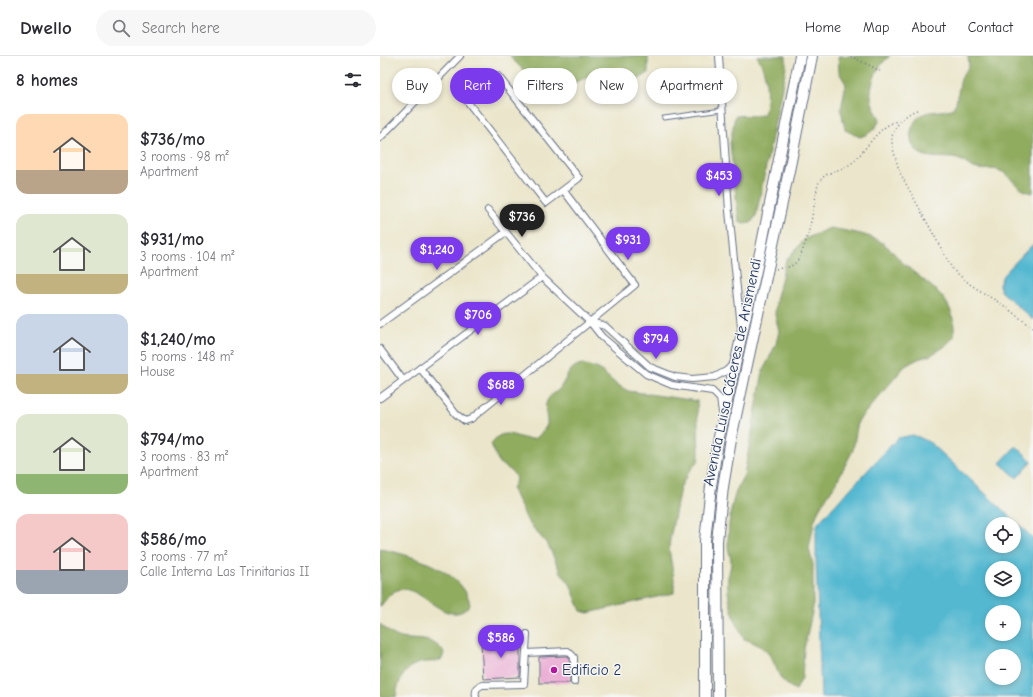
<!DOCTYPE html>
<meta charset="utf-8">
<style>
:root{--surface:#fff;--page:#f7f7f7;--text:#2b2b33;--muted:#7c7c81;--line:#e1e1e2;--accent:#7c3aed}
body{margin:0;font-family:"Comic Neue",sans-serif;background:var(--page);color:var(--text);height:100vh;display:flex;flex-direction:column;font-size:15px;white-space:nowrap}
*{box-sizing:border-box;margin:0}
p{font-size:13px;color:var(--muted)}
.icon{flex:none;width:22px;height:22px;fill:none;stroke:currentColor;stroke-width:2;stroke-linecap:round;stroke-linejoin:round}
.map{position:relative;flex:1;overflow:hidden}
.details{display:flex;flex-direction:column;background:var(--surface);width:380px}
.details>*{flex:none}
.hud{position:absolute;left:12px;top:12px;width:380px;height:36px;display:flex;gap:8px}
.fabs{position:absolute;left:605px;top:461px;display:grid;gap:8px}
.fabs a{display:grid;place-items:center;width:36px;height:36px;border-radius:50%;background:var(--surface);box-shadow:0 2px 6px #0003;font-size:20px}
.price{position:absolute;translate:-50% -34px;padding:0 9px;border-radius:14px;background:var(--accent);color:#fff;font-size:13px;line-height:26px;filter:drop-shadow(0 1px 2px #0008)}
.price::after{content:'';position:absolute;left:50%;top:24px;width:12px;height:9px;margin-left:-6px;background:inherit;clip-path:polygon(0 0,100% 0,50% 100%)}
.price.selected{background:#222;color:#fff}
ul{padding:0;list-style:none}
li{display:flex;align-items:center;gap:12px;height:100px;padding:0 16px}
li span{display:grid;place-items:center;flex:none;width:112px;height:80px;border-radius:12px;color:#555}
li>.icon{margin-inline-start:auto}
span .icon{width:48px;height:48px;fill:#fffc;stroke-width:1}
li b{font-size:17px}
h2{display:flex;justify-content:space-between;align-items:center;height:48px;padding:0 16px;font-size:17px}
.tag{padding:0 14px;border-radius:18px;background:var(--surface);box-shadow:0 2px 6px #0003;font-size:14px;line-height:36px}
.tag.selected{background:var(--accent);color:#fff}
header{display:flex;align-items:center;gap:24px;box-sizing:border-box;height:56px;padding:0 20px;background:var(--surface);border-bottom:1px solid var(--line)}
header strong{font-size:19px}
nav{display:flex;gap:22px;margin-inline-start:auto;font-size:14px}
.search{width:280px;height:36px;background:var(--page);display:flex;align-items:center;gap:10px;box-sizing:border-box;padding:0 14px;border-radius:22px;color:var(--muted);font-size:15px}
main{display:flex;flex:1;min-height:0}
.map>svg:first-child{display:block}
</style>
<header>
<strong>Dwello</strong>
<div class="search"><svg class="icon" aria-label="search" viewBox="0 0 24 24"><circle cx="10" cy="10" r="6"/><path d="M15 15l6 6"/></svg>Search here</div>
<nav><a>Home</a><a>Map</a><a>About</a><a>Contact</a></nav>
</header>
<main>
<section class="details">
<h2>8 homes<svg class="icon" aria-label="filters" viewBox="0 0 24 24"><path d="M4 7h16M4 17h16"/><circle cx="9" cy="7" r="2"/><circle cx="15" cy="17" r="2"/></svg></h2>
<ul>
<li><span style="background:linear-gradient(#ffd9b3 70%,#b9a48a 0)"><svg class="icon" aria-label="home" viewBox="0 0 24 24"><path d="M3 11l9-7 9 7M6 9v11h12V9"/></svg></span><div><b>$736/mo</b><p>3 rooms · 98 m²</p><p>Apartment</p></div></li>
<li><span style="background:linear-gradient(#dfe7d0 75%,#c2b280 0)"><svg class="icon" aria-label="home" viewBox="0 0 24 24"><path d="M3 11l9-7 9 7M6 9v11h12V9"/></svg></span><div><b>$931/mo</b><p>3 rooms · 104 m²</p><p>Apartment</p></div></li>
<li><span style="background:linear-gradient(#c9d6e8 75%,#c2b280 0)"><svg class="icon" aria-label="home" viewBox="0 0 24 24"><path d="M3 11l9-7 9 7M6 9v11h12V9"/></svg></span><div><b>$1,240/mo</b><p>5 rooms · 148 m²</p><p>House</p></div></li>
<li><span style="background:linear-gradient(#dfe7d0 75%,#8fb573 0)"><svg class="icon" aria-label="home" viewBox="0 0 24 24"><path d="M3 11l9-7 9 7M6 9v11h12V9"/></svg></span><div><b>$794/mo</b><p>3 rooms · 83 m²</p><p>Apartment</p></div></li>
<li><span style="background:linear-gradient(#f6c9c9 70%,#9aa5b1 0)"><svg class="icon" aria-label="home" viewBox="0 0 24 24"><path d="M3 11l9-7 9 7M6 9v11h12V9"/></svg></span><div><b>$586/mo</b><p>3 rooms · 77 m²</p><p>Calle Interna Las Trinitarias II</p></div></li>
</ul>
</section>
<div class="map">
<svg width="653" height="641" viewBox="0 0 653 641">
<rect width="100%" height="100%" fill="#f6f6f2"/>
<filter id="ink" filterUnits="userSpaceOnUse"><feTurbulence type="fractalNoise" baseFrequency=".025" numOctaves="2"/><feDisplacementMap in="SourceGraphic" scale="8" xChannelSelector="R" yChannelSelector="G"/><feConvolveMatrix kernelMatrix="1 2 1 2 8 2 1 2 1" color-interpolation-filters="sRGB"/></filter>
<filter id="wash" filterUnits="userSpaceOnUse"><feTurbulence type="fractalNoise" baseFrequency=".012" numOctaves="4" result="noise"/><feDisplacementMap in="SourceGraphic" scale="16" xChannelSelector="R" yChannelSelector="G"/><feGaussianBlur stdDeviation="0.9" result="paint"/><feColorMatrix in="noise" values="0 0 0 0 0 0 0 0 0 0 0 0 0 0 0 0 0 1.4 0 .05"/><feComposite in="paint" operator="in"/></filter>
<g filter="url(#wash)">
<rect width="100%" height="100%" fill="#ebe6cb"/>
<!-- forest -->
<g fill="#90ac5e" stroke="#566e5e">
<path d="M130,0H268V17L256,25L221,20L207,21L179,34C158,27 143,16 130,0Z"/>
<path d="M377,0H406V11L376,160L371,167H364L359,165L350,88L355,60C366,58 375,62 384,58C388,39 388,17 377,0Z"/>
<path d="M458,0H510C502,6 498,13 494,22C488,40 491,47 500,63C496,73 490,78 480,81L465,74L461,53L466,28L459,16Z"/>
<path d="M588,0H653V137C635,135 632,118 618,114C610,112 602,115 594,112C588,110 584,105 578,103C562,99 539,107 532,87C531,83 530,79 531,75C538,51 552,58 572,53L576,47L581,22L589,10Z"/>
<path d="M450,172C466,175 483,177 498,184C511,191 517,203 529,212C555,235 576,242 574,281L564,291L551,299L538,303L525,310L478,365L473,394L456,427L439,453L434,466L429,493L433,508V552L424,593L422,622L416,634C395,623 401,617 390,600C384,591 374,586 364,583C354,564 346,542 348,521C349,516 351,511 351,506C351,500 348,495 348,490C348,465 351,441 364,419L383,315L396,288L399,275L395,259L396,245L406,204L425,183Z"/>
<path d="M202,308L219,313L236,328L248,335L317,345L319,398L318,405L308,417L300,432L290,483L289,493L294,523V537L208,557L201,555L190,528L180,515L168,489L148,466L132,432C142,419 129,413 119,407L111,388C123,369 136,383 151,383C158,383 164,374 167,369C168,362 164,355 166,348C168,339 175,338 180,332C188,321 188,311 202,308Z"/>
<path d="M0,493C29,498 86,515 90,549C66,577 40,523 15,535C9,538 4,546 0,551Z"/>
<path d="M0,568C6,573 13,580 21,582C38,585 53,580 64,597L62,603C54,607 48,605 40,607C25,610 17,627 16,641H0Z"/>
</g>
<!-- water -->
<g fill="#52b8d0" stroke="#367497" fill-rule="evenodd">
<polygon points="653,188 653,264 621,235 619,229 623,219"/>
<path d="M533,379L543,383L552,388L653,482V641H441L436,502V475L438,467L518,382ZM612,468H634V490H612ZM612,512H634V534H612ZM612,556H634V578H612ZM612,600H634V622H612Z"/>
<polygon points="636,390 652,405 637,422 620,407"/>
</g>
<g id="blocks">
<!-- building -->
<g fill="#e9a3d0">
<polygon points="140,584 140,621 103,623 101,586"/>
<polygon points="186,600 189,602 190,627 159,627 159,601"/>
</g>
</g>
</g>
<g filter="url(#ink)">
<use href="#blocks" fill-opacity="0" stroke="#646f84" stroke-width="1"/>
<g fill="none" stroke-linecap="round" stroke-linejoin="round">
<defs>
<polyline id="lane" points="284,62 342,54"/>
<g id="street">
<polyline points="339,0 349,155 361,271"/>
<polygon points="118,20 199,122 166,147 87,45"/>
<polyline points="0,82 80,0"/>
<polyline points="108,154 162,221"/>
<polyline points="210,266 225,270 270,311 295,321 312,323 335,321 346,315 355,306"/>
<polyline points="0,268 126,176"/>
<polyline points="0,293 23,324"/>
<polyline points="40,312 76,358 85,365 91,363 255,229 184,135"/>
<polyline points="0,342 162,221 210,266 222,281 266,318 292,329 332,335 340,343 342,356"/>
<polyline points="146,597 188,595 194,601 194,626"/>
<path d="M96,641C95,634 96,632 102,629L144,628L147,578"/>
</g>
<g id="primary">
<polyline points="325,641 325,485 331,430 339,381 381,192 420,0"/>
<polyline points="338,641 337,485 343,431 351,383 410,110 432,0"/>
</g>
</defs>
<!-- lane casing -->
<use href="#lane" stroke="#646f84" stroke-width="5"/>
<!-- street casing -->
<use href="#street" stroke="#646f84" stroke-width="8"/>
<!-- primary casing -->
<use href="#primary" stroke="#646f84" stroke-width="12"/>
<!-- path -->
<g stroke="#646f84" stroke-width="1.5" stroke-dasharray="1 3" stroke-linecap="butt">
<polyline points="471,0 500,15"/>
<path d="M537,54C527,57 514,69 512,81C511,91 517,105 519,115L573,214L591,229L623,249L653,272"/>
<path d="M396,213C402,212 409,212 414,208C427,199 435,144 438,128C447,112 461,117 473,106C489,91 499,68 521,64"/>
</g>
<!-- lane -->
<use href="#lane" stroke="#fff" stroke-width="3"/>
<!-- street -->
<use href="#street" stroke="#fff" stroke-width="6"/>
<!-- primary -->
<use href="#primary" stroke="#fff" stroke-width="10"/>
</g>
</g>
<!-- markers -->
<circle fill="#b5179e" stroke="#f6f6f2" stroke-width="1.5" cx="174" cy="614" r="4"/>
<g text-anchor="middle" dominant-baseline="central" stroke-width="3" stroke-linejoin="round" paint-order="stroke">
<!-- street labels -->
<g font-size="15" fill="#1b2f5e" stroke="#f6f6f2">
<text transform="translate(352 316) rotate(-78)">Avenida Luisa Cáceres de Arismendi</text>
</g>
<!-- poi labels -->
<g font-size="15" fill="#1b2f5e" stroke="#f6f6f2" text-anchor="start">
<text x="182" y="614">Edificio 2</text>
</g>
</g>
</svg>
<div class="fabs">
<a><svg class="icon" aria-label="locate" viewBox="0 0 24 24"><circle cx="12" cy="12" r="6"/><path d="M12 2v4M12 18v4M2 12h4M18 12h4"/></svg></a>
<a><svg class="icon" aria-label="layers" viewBox="0 0 24 24"><path d="M12 4l9 5-9 5-9-5zM3 14l9 5 9-5"/></svg></a>
<a>+</a>
<a>−</a>
</div>
<b class="price" style="left:339px;top:141px">$453</b>
<b class="price selected" style="left:142px;top:182px">$736</b>
<b class="price" style="left:248px;top:205px">$931</b>
<b class="price" style="left:57px;top:215px">$1,240</b>
<b class="price" style="left:98px;top:280px">$706</b>
<b class="price" style="left:276px;top:304px">$794</b>
<b class="price" style="left:121px;top:350px">$688</b>
<b class="price" style="left:121px;top:603px">$586</b>
<div class="hud">
<a class="tag">Buy</a>
<a class="tag selected">Rent</a>
<a class="tag">Filters</a>
<a class="tag">New</a>
<a class="tag">Apartment</a>
</div>
</div>
</main>
